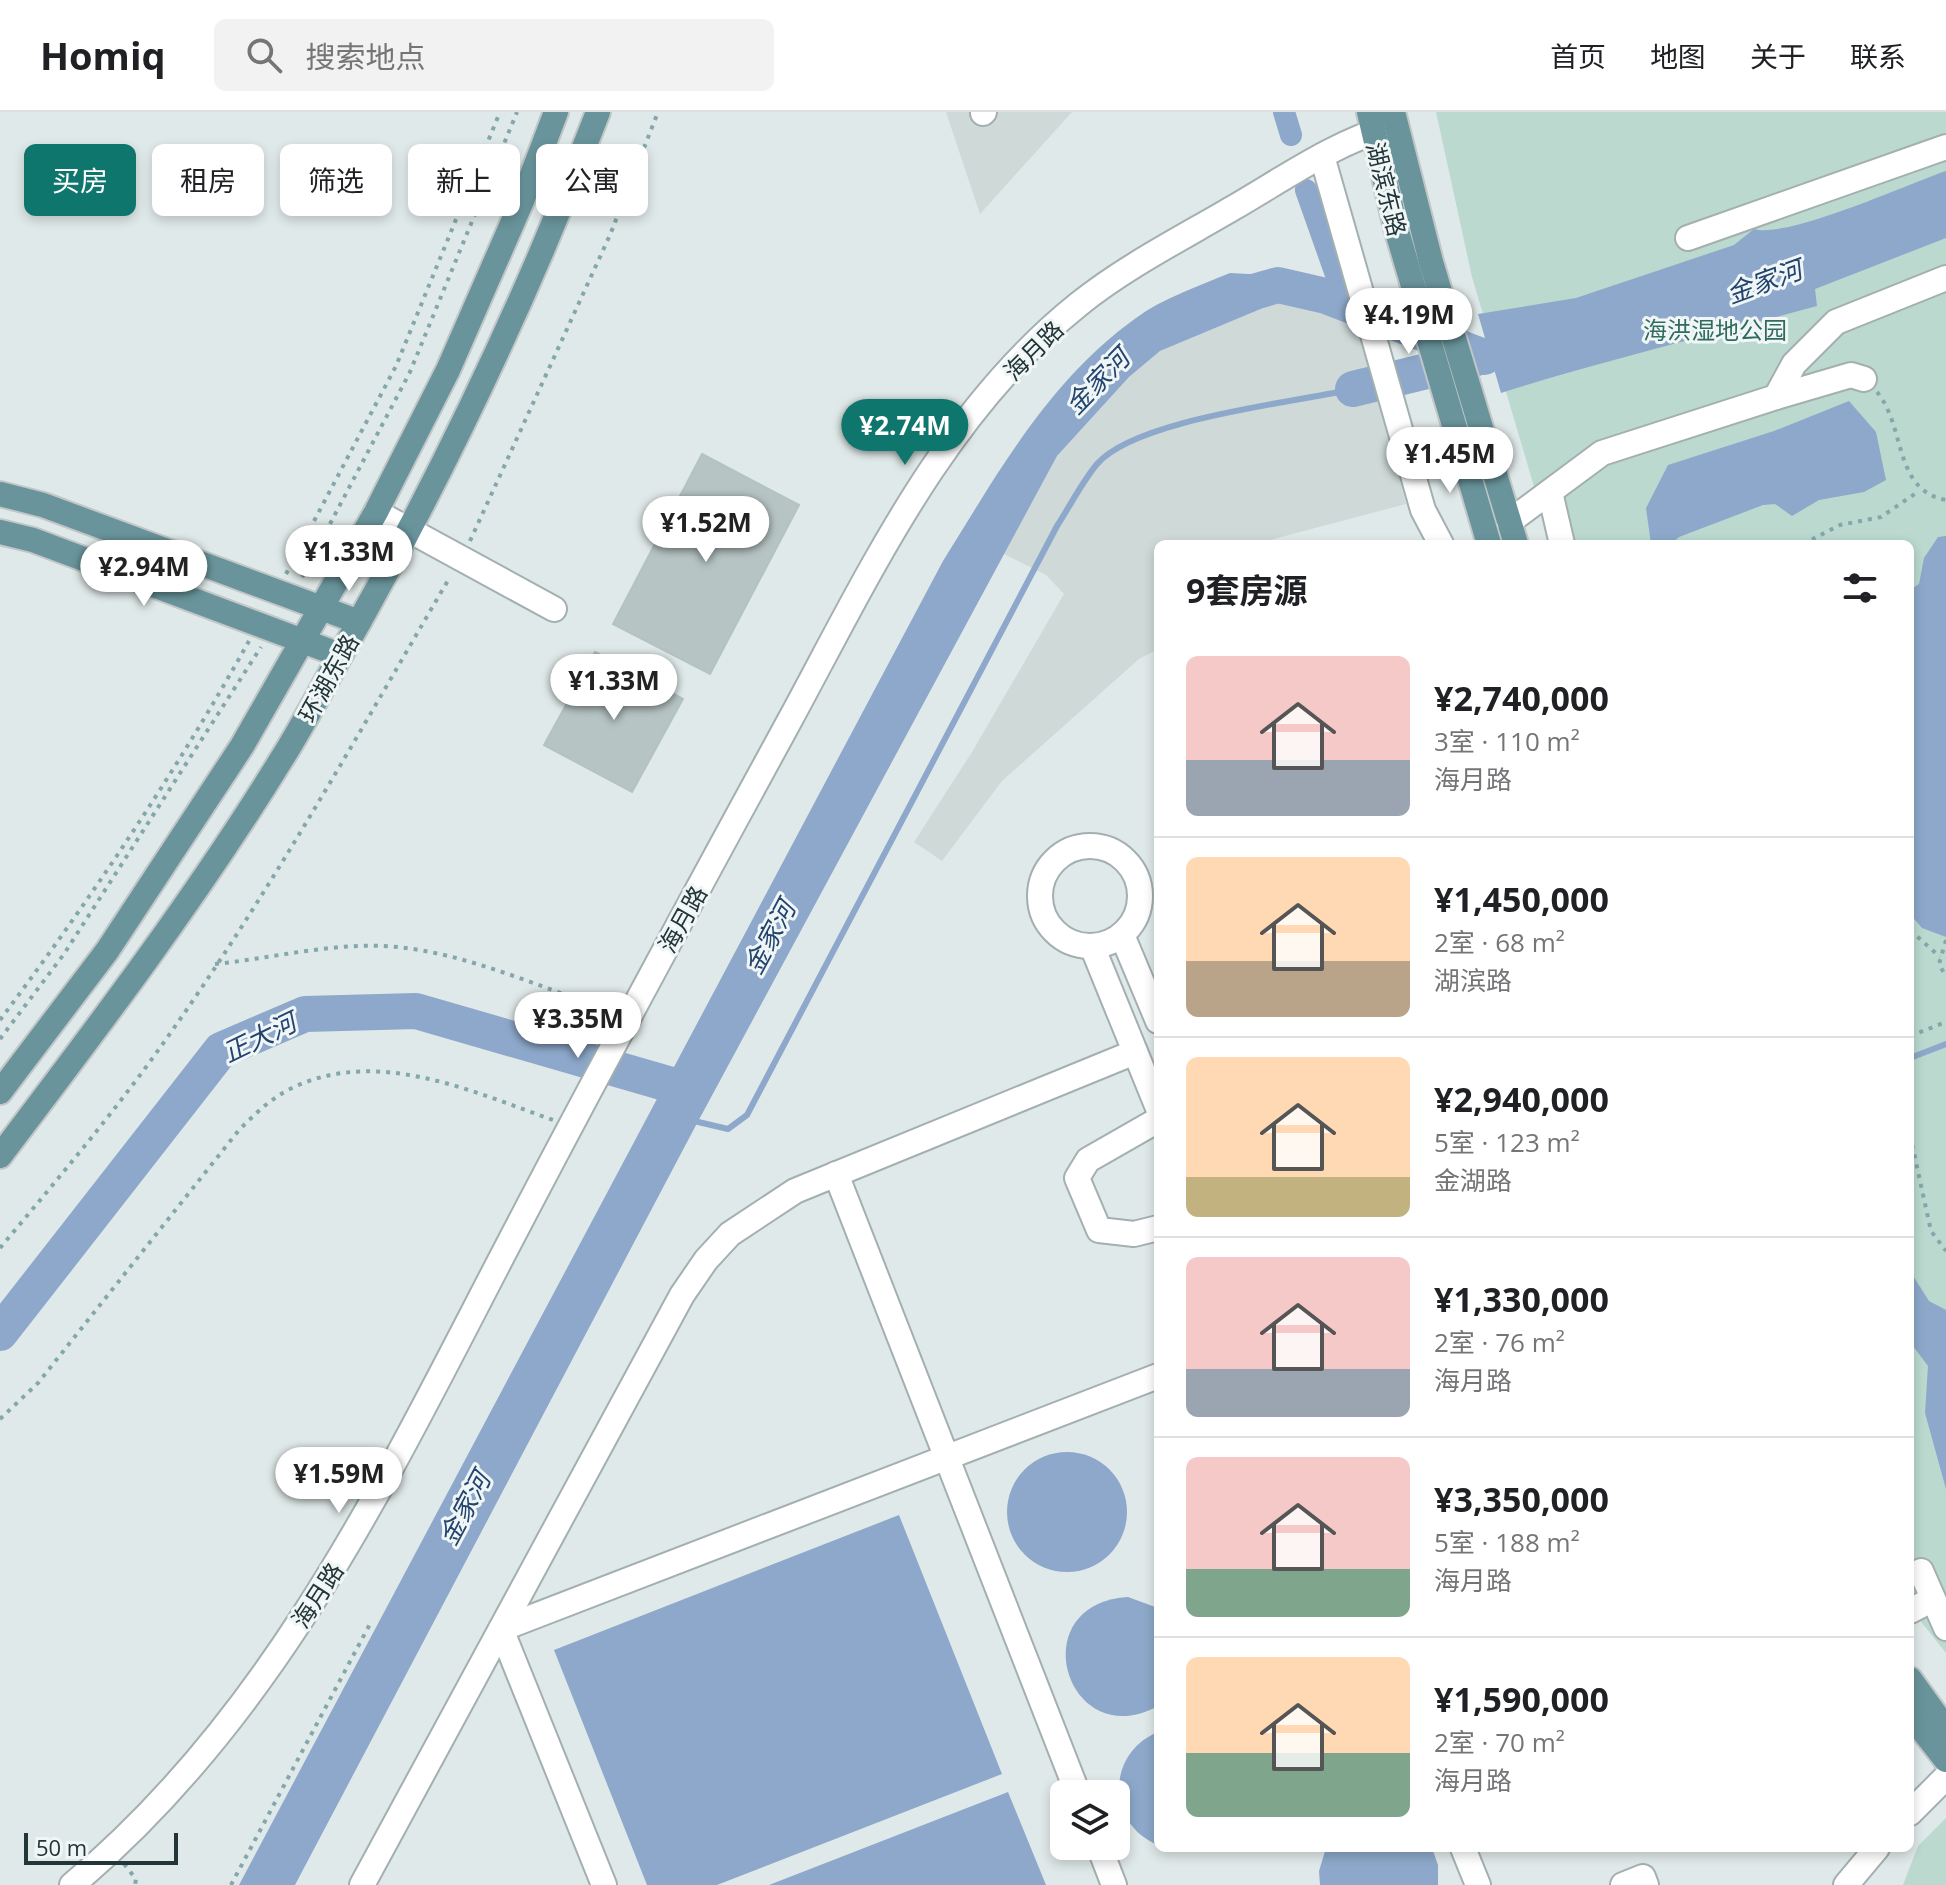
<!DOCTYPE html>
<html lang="zh">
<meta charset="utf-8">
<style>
:root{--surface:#fff;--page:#f2f2f2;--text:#202124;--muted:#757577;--line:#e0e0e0;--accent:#0f766e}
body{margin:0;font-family:"Open Sans","Noto Sans SC",sans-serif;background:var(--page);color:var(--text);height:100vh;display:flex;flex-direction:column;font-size:30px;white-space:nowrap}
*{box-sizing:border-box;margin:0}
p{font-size:26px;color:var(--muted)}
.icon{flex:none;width:44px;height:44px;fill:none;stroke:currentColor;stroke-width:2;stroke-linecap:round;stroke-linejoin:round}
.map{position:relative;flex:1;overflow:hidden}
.panel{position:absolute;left:1154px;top:428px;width:760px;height:1312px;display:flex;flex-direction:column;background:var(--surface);border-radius:12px;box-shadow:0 4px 12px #0003}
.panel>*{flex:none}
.top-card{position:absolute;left:24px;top:32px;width:760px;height:72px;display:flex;gap:16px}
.fabs{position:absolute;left:1050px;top:1668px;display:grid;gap:16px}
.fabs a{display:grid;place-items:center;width:80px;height:80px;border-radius:12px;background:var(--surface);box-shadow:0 4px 12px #0003;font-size:40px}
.scale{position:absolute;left:24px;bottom:20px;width:154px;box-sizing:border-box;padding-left:8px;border:4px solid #223538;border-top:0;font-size:22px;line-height:28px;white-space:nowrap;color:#223538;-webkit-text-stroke:6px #f0f6f6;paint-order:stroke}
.price{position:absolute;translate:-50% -68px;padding:0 18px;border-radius:28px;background:#fff;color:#222;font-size:26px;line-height:52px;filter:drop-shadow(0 2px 4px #0008)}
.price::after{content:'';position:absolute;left:50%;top:48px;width:24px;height:18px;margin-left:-12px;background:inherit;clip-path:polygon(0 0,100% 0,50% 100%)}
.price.active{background:var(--accent);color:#fff}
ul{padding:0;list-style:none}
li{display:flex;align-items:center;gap:24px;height:200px;padding:0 32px}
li+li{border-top:2px solid var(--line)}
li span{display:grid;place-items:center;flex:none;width:224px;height:160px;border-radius:12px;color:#555}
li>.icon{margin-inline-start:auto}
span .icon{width:96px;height:96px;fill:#fffc;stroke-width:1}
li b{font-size:34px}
h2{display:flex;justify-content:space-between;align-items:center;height:96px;padding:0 32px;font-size:34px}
.chip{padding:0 28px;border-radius:12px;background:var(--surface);box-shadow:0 4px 12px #0003;font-size:28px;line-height:72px}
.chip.active{background:var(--accent);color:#fff}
header{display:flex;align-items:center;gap:48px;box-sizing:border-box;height:112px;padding:0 40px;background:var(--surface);border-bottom:2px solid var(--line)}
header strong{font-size:38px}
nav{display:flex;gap:44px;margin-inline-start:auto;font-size:28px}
.search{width:560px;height:72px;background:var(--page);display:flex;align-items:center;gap:20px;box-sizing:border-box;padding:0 28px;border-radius:12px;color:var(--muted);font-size:30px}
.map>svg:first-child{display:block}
</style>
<header>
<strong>Homiq</strong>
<div class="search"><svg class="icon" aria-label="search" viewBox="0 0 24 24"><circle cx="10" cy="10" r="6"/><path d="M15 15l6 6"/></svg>搜索地点</div>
<nav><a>首页</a><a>地图</a><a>关于</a><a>联系</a></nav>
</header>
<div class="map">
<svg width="1946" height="1773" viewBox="0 0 1946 1773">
<rect width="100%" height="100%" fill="#e0e9e9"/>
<!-- built -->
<g fill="#ced9d8">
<polygon points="946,0 1072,0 980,102"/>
<polygon points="1349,169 1406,392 1255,432 1158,432 1158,537 1139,547 1002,669 942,749 914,730 972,640 1064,482 1046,463 1004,442 1057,344 1129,265 1160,239 1280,189 1332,198 1325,178"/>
</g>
<!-- green -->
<g fill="#bbd9cf">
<polygon points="1436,0 1946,0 1946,1541 1910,1496 1910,432 1551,432 1472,165"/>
<polygon points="1946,1706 1946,1773 1903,1773 1918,1734"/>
</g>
<!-- water -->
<g fill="#8da8ca">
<path d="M1946,59V126L1815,177L1817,194C1712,223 1605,248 1501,281L1478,202L1576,186L1734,133L1754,117C1787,127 1908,72 1946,59Z"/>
<path d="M1230,161L1287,164L1280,189L1160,239L1129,265L1057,344L695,1015L295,1773H239L943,449C998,361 1049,268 1136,206C1163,186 1199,174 1230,161Z"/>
<polygon points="1849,289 1876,320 1886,368 1864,380 1819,388 1792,404 1775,392 1763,393 1679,425 1671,432 1651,432 1646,396 1668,353 1774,319"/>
<polygon points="1946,424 1946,825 1922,816 1910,802 1910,478 1919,472 1924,446 1938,425"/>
<polygon points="1910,1159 1929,1189 1946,1198 1946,1377 1925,1301 1928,1254 1910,1230"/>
<circle cx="1067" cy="1400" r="60"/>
<polygon points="899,1403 1002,1662 717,1773 647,1773 554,1538"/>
<path d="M1128,1485L1158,1496V1594C1067,1644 1020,1492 1128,1485Z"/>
<path d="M1158,1620V1733C1106,1712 1106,1641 1158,1620Z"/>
<polygon points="1008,1680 1046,1773 769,1773"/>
<polygon points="1326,1736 1432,1736 1438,1753 1438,1773 1320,1773 1319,1759"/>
</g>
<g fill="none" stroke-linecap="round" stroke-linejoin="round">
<!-- stream -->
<g stroke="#8da8ca" stroke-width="6">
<polyline points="1910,946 1946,932"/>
<path d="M694,1009L728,1017L747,1003L1057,414C1070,394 1082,370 1097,352C1136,307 1292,291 1353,277"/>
</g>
<!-- canal -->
<g stroke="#8da8ca" stroke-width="22">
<polyline points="1284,0 1291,23"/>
<polyline points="1306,78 1346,191"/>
</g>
<!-- river -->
<g stroke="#8da8ca" stroke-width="36">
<polyline points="1239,184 1278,173 1326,184 1484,245"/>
<polyline points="1353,277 1472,248"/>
<polyline points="0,1221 221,938 305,902 416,899 689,978"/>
</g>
</g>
<!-- building -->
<g fill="#b6c4c3" stroke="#b3c2c2" stroke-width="2">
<polygon points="702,342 799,393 710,562 613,512"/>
<polygon points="595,540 683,587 632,680 544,633"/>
</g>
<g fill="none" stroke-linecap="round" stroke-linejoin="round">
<defs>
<g id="minor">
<polyline points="983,1 984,0"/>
<polyline points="1322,44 1423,398 1441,432"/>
<polyline points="1688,126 1946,35"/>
<polyline points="1776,285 1851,263 1864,267"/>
<polyline points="1550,380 1562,432"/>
<polyline points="376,400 554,497"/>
<polyline points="1509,410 1602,341 1776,285 1794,252 1836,210 1946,166"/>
<circle cx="1090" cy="784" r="50"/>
<polyline points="1122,823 1158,909"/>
<polyline points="1092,834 1158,996"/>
<polyline points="1158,1008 1088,1048 1077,1066 1099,1118 1134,1122 1158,1116"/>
<polyline points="836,1062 1078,1682"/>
<polyline points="1921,1459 1946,1516"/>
<polyline points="1910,1499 1933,1487"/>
<polyline points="1910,1701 1946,1665"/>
<polyline points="1099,1734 1114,1773"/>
<polyline points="1463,1736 1478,1773"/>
<path d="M72,1773C281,1599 394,1350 518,1114C607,943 699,775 791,606C871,458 945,299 1079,192C1125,155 1182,126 1233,96C1285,66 1335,30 1393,14"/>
<polyline points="362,1773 682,1183 706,1148 730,1122 795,1079 1135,940"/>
<polyline points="604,1773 501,1517 1158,1264"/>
<polyline points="1623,1773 1643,1765 1646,1773"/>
<polyline points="1846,1773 1877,1736"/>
</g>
<g id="major">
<polyline points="1369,0 1396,116 1489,432"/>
<polyline points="1393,0 1431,150 1516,432"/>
<polyline points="0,382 43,393 359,510"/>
<polyline points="0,420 33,428 340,543"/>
<polyline points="0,980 107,839 242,634 376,400 448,258 522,89 556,0"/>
<path d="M0,1044C98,915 196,786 281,648C304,612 323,574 344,537C442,364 527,187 598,0"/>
<polyline points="1910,1567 1946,1617"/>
<polyline points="1910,1602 1946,1648"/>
</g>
</defs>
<!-- minor casing -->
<use href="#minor" stroke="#a3afb0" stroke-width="28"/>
<!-- major casing -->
<use href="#major" stroke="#c1c6c7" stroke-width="28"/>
<!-- path -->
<g stroke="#83a7aa" stroke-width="4" stroke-dasharray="4 6" stroke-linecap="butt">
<path d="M1877,280C1906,315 1893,378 1946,388"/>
<polyline points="470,429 610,123 658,0"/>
<polyline points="1803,432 1840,413 1881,405 1919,379"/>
<polyline points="286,462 396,254 500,0"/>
<polyline points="302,465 410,260 517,0"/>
<polyline points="1910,818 1940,845"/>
<polyline points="1946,828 1939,852 1946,865"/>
<path d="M215,852C275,846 337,829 397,835C468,842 540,875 608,898"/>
<path d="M0,908C90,788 176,660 249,529"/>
<polyline points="1910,924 1946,910"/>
<polyline points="0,927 64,842 261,535"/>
<polyline points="1910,1023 1931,1119 1946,1139"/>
<path d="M0,1136C51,1075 102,1015 149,951C261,797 354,629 450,465"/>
<path d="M0,1307L38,1271L239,1018C255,1002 271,986 292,976C377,935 471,979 553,1008"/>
<polyline points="124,1752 136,1767 135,1773"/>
<polyline points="231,1773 370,1512"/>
</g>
<!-- minor -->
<use href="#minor" stroke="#fff" stroke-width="24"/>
<!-- major -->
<use href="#major" stroke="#69949b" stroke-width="24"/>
</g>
<g text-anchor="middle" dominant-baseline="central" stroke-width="6" stroke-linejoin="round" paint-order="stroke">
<!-- street labels -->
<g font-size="24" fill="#223538" stroke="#f0f6f6">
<text transform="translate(1387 77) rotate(76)">湖滨东路</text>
<text transform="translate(1033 238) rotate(-45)">海月路</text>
<text transform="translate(328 566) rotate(-61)">环湖东路</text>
<text transform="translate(682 807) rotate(-61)">海月路</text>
<text transform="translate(317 1483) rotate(-57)">海月路</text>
</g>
<!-- park labels -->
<g font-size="24" fill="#306b5e" stroke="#f0f6f6">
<text x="1715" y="217">海洪湿地公园</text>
</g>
<!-- water labels -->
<g font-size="26" font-style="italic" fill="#22446e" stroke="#f0f6f6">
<text transform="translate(1764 169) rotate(-20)">金家河</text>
<text transform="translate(1097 269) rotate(-46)">金家河</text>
<text transform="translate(769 825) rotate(-62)">金家河</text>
<text transform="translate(259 925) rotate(-26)">正大河</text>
<text transform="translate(464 1396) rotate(-62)">金家河</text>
</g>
</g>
</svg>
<div class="fabs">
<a><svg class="icon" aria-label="layers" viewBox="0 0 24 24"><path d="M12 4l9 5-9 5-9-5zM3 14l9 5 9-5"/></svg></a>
</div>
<div class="scale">50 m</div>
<b class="price" style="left:1409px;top:244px">¥4.19M</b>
<b class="price active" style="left:905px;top:355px">¥2.74M</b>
<b class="price" style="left:1450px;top:383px">¥1.45M</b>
<b class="price" style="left:706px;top:452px">¥1.52M</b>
<b class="price" style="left:349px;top:481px">¥1.33M</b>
<b class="price" style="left:144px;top:496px">¥2.94M</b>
<b class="price" style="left:614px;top:610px">¥1.33M</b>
<b class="price" style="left:578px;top:948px">¥3.35M</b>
<b class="price" style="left:339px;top:1403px">¥1.59M</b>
<div class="top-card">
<a class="chip active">买房</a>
<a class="chip">租房</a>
<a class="chip">筛选</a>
<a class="chip">新上</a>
<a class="chip">公寓</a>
</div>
<section class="panel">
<h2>9套房源<svg class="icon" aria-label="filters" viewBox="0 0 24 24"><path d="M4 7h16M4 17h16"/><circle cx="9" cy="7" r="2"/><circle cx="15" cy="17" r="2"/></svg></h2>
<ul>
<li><span style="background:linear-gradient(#f6c9c9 65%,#9aa5b1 0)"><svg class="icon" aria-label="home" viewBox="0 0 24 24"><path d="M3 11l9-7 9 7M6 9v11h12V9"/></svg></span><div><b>¥2,740,000</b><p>3室 · 110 m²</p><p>海月路</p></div></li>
<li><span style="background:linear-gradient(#ffd9b3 65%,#b9a48a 0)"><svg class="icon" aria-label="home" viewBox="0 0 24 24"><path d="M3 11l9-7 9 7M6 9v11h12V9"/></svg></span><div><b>¥1,450,000</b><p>2室 · 68 m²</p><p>湖滨路</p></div></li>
<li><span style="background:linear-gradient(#ffd9b3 75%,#c2b280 0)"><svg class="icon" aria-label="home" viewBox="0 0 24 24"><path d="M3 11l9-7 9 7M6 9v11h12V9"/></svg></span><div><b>¥2,940,000</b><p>5室 · 123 m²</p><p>金湖路</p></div></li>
<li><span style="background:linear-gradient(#f6c9c9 70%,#9aa5b1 0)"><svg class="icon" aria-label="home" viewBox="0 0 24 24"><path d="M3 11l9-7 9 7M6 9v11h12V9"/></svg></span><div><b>¥1,330,000</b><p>2室 · 76 m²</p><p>海月路</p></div></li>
<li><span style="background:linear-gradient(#f6c9c9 70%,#7fa58c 0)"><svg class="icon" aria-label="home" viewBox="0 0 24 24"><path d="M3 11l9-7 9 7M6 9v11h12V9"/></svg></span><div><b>¥3,350,000</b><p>5室 · 188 m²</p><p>海月路</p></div></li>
<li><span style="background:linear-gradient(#ffd9b3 60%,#7fa58c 0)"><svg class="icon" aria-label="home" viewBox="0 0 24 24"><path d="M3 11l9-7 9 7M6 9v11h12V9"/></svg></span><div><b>¥1,590,000</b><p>2室 · 70 m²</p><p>海月路</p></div></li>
</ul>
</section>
</div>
